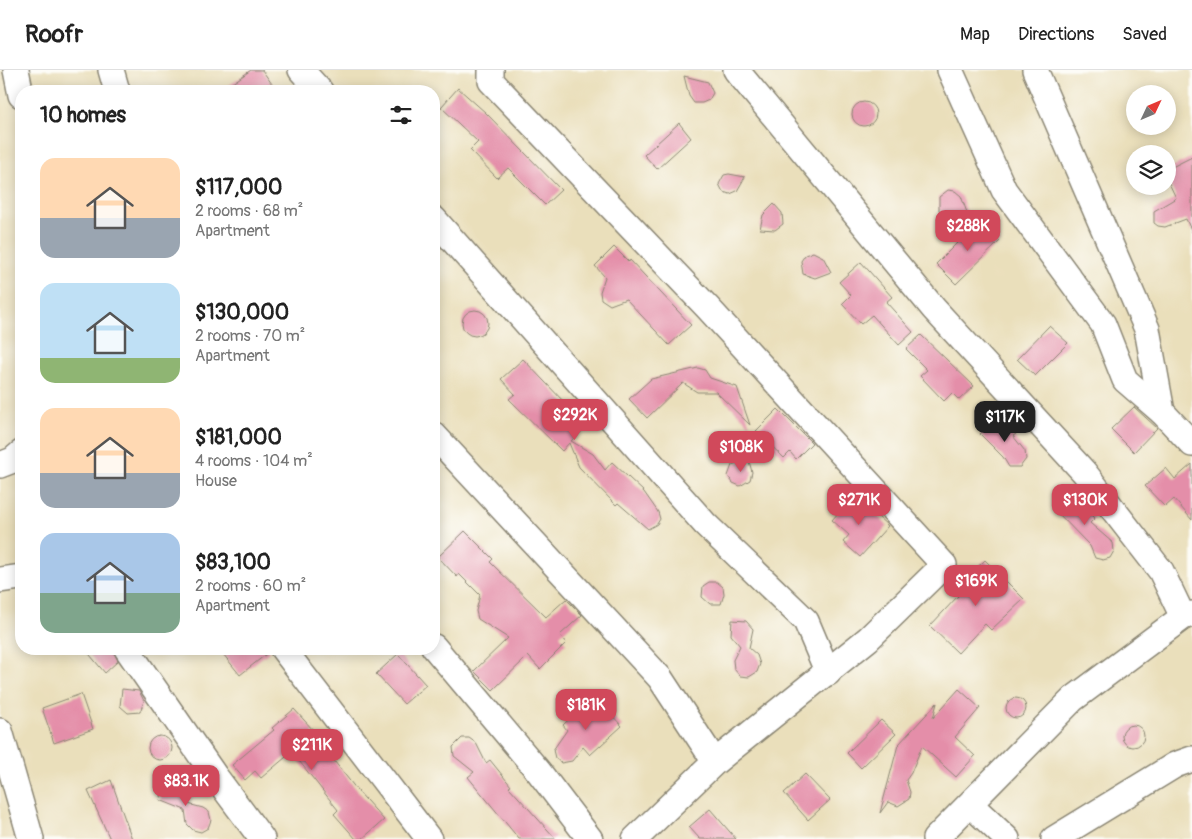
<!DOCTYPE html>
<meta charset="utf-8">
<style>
:root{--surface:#fff;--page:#f2f2f2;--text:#222;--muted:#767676;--line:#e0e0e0;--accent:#d1495b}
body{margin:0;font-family:Pangolin,sans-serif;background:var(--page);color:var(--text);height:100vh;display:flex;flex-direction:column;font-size:19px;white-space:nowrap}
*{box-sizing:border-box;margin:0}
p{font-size:16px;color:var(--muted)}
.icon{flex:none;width:28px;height:28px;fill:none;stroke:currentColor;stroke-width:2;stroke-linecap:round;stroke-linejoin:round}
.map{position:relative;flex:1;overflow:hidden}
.details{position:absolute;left:15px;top:15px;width:425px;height:570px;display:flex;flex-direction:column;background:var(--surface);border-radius:20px;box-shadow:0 2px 12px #0003}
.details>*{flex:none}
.needle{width:32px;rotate:46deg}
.buttons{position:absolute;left:1126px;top:15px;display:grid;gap:10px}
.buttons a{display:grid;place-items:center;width:50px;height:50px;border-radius:50%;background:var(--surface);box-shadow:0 2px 12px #0003;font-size:25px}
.price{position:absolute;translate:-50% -42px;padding:0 11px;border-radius:10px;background:var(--accent);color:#fff;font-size:16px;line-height:32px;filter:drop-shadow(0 1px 2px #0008)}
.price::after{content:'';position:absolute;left:50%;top:30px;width:15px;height:11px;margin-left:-8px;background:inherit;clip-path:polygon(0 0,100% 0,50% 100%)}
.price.current{background:#222;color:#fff}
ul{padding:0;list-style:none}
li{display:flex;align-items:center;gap:15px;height:125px;padding:0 25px}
li span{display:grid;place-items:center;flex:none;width:140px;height:100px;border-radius:15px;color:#555}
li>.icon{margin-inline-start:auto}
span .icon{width:60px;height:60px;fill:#fffc;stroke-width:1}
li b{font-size:21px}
h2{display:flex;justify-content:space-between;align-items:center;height:60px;padding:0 25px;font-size:21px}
header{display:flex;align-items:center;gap:30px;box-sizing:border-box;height:70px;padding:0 25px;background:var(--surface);border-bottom:1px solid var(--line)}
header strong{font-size:24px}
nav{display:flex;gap:28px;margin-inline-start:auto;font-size:18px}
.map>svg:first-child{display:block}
</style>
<header>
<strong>Roofr</strong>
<nav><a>Map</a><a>Directions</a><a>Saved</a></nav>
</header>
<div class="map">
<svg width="1192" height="769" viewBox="0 0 1192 769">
<rect width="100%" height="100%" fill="#fdfcf7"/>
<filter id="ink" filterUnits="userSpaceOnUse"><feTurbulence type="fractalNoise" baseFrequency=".02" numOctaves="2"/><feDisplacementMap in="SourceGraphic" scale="10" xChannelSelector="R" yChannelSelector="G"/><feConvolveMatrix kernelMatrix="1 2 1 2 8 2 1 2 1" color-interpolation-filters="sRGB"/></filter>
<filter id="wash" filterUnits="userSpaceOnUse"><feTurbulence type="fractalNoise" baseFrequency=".0096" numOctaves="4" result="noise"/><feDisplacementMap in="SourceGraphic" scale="20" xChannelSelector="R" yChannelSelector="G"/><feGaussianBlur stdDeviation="1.12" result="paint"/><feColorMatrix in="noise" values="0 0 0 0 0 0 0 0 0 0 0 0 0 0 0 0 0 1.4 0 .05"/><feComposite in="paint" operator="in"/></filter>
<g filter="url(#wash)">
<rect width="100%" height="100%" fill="#eadfbb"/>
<g id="blocks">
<!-- building -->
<g fill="#e48ea9">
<polygon points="251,0 262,0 277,21 221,21"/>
<polygon points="684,6 708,12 713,23 709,30 702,33 694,33 689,26"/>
<polygon points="458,18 486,43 561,120 545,135 508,98 497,108 470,80 478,72 441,37"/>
<circle cx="864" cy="44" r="12"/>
<polygon points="679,53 691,68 657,99 644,85"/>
<polygon points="1192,87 1192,162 1186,149 1165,157 1158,156 1154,153 1154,141 1176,128 1168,111 1168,99"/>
<polygon points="729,104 745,107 737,121 730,124 723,122 719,114 724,105"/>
<polygon points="948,120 955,121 961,126 969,148 946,145 939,140 939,127"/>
<polygon points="774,134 782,143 783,154 775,160 760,159 763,145"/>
<polygon points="980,150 1000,171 956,214 936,194"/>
<polygon points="614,177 629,192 630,190 691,255 669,275 626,229 610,235 601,229 600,222 605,207 595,196"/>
<polygon points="813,182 823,187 831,202 815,208 803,204 801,191 805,185"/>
<polygon points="861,192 892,227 886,232 913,262 899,275 872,245 861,254 842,234 851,225 839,212"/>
<circle cx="475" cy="253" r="13"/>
<polygon points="1049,256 1068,273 1035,306 1017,289"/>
<polygon points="921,265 974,316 959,330 952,323 944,331 920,306 927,300 906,279"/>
<polygon points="523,289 587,356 571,371 593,384 605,400 612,392 644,422 658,442 660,449 657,454 648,459 618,433 616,435 579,397 569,373 562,381 509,329 515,324 501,309"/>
<polygon points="698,298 705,300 710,308 737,317 750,355 716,322 697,322 683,313 647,348 629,329 651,309"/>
<polygon points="1134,337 1157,358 1134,382 1111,359"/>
<polygon points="778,339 812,373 796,389 790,382 784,388 756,361"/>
<polygon points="998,346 1016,364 1013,366 1025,381 1026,389 1020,397 1009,397 1003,387 980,364"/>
<polygon points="749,391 752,402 750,410 740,416 733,413 728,406 732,395 738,392"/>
<polygon points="1192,394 1192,450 1174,429 1165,437 1145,416 1166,398 1175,409"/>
<polygon points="1070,422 1095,448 1090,453 1113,473 1114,481 1110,488 1103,490 1095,488 1090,476 1053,438"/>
<polygon points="854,425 888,456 860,487 843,472 849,465 832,450"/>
<polygon points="465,461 493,489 490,492 546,547 566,529 582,545 560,565 566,573 540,599 528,586 493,620 474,601 508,568 478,549 476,541 480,525 459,504 457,507 438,487"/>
<polygon points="985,490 1024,529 991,560 985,554 958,583 930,556 958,526 953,521"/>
<polygon points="709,512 717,512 723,517 724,524 721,534 710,534 702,527 703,516"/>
<polygon points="732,550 746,551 753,559 749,578 757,585 760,594 757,602 749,607 740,606 734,599 733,590 740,576 731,565"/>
<polygon points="85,579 113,579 118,591 105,603"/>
<polygon points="219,579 269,579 269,582 240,605"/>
<polygon points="398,584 426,615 404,634 376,604"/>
<polygon points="122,619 139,621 144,631 140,642 128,643 120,636"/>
<polygon points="959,619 980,638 955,667 975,686 956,707 922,676 911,703 906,710 910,722 909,729 898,736 888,732 880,743 898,675 937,633 933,648"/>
<polygon points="81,624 93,659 54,673 42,638"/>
<polygon points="594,626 622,656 590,685 583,677 572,691 561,693 555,688 553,680 567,660 563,655"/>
<circle cx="1016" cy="638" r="10"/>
<polygon points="294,639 314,661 312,663 357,720 384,750 362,769 356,769 334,744 338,740 292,682 261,708 255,701 245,710 232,695 274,660 272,658"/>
<polygon points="881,650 896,664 861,698 847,683"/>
<circle cx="1133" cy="666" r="11"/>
<circle cx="160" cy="678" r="12"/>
<polygon points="462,668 469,668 476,673 486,693 490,690 511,716 509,717 556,769 519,769 468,707 474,702 454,686 453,677"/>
<polygon points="805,704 830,730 808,750 784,723"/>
<polygon points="111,710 132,769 110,769 88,721"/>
<polygon points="170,710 183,717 188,734 203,738 209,742 211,750 208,758 201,762 193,760 187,754 185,740 160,730 164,718"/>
<polygon points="710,739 736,769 700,769 689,757"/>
</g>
</g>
</g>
<g filter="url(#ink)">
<use href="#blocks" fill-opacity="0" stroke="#8a8573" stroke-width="1"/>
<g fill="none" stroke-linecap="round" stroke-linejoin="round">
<defs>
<g id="street">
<polyline points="16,0 21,25"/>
<polyline points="111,0 117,21"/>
<polyline points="301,0 320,21"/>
<polyline points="491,0 491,11 708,238 944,495 868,569 715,692 635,769"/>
<polyline points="736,0 934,239 1084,402 1161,501 1183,547"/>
<polyline points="950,0 1004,120 1103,254 1125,310 1162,342"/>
<polyline points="1035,0 1147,259 1162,342 1192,374"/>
<polyline points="434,149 705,454 806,551 828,603"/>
<polyline points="434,365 660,608 715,692"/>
<polyline points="0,395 13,390 21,383"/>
<polyline points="0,510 21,507"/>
<polyline points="434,577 539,702 590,769"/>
<polyline points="127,579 215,706 262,769"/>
<polyline points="283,579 429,769"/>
<polyline points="0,661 31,769"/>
<polyline points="971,735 1007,769"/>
<polyline points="935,769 1073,629 1183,547 1192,544"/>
<polyline points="1054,769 1175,695 1192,689"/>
</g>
</defs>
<!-- street casing -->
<use href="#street" stroke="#8a8573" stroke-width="28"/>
<!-- street -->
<use href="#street" stroke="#fff" stroke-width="25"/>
</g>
</g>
</svg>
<div class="buttons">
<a><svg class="needle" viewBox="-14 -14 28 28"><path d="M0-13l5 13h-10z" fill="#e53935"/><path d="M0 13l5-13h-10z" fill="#767676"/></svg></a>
<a><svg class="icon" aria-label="layers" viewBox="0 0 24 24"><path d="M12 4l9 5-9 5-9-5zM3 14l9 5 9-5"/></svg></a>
</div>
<b class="price" style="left:968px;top:182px">$288K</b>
<b class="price" style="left:575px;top:371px">$292K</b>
<b class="price current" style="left:1005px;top:373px">$117K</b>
<b class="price" style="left:741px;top:403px">$108K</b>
<b class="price" style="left:859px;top:456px">$271K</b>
<b class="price" style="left:1085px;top:456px">$130K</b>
<b class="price" style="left:976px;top:537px">$169K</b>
<b class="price" style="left:586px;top:661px">$181K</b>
<b class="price" style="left:312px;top:701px">$211K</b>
<b class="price" style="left:186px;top:737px">$83.1K</b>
<section class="details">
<h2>10 homes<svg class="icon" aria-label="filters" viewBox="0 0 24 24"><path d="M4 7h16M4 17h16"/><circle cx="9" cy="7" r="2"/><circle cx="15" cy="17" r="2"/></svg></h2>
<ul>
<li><span style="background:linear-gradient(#ffd9b3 60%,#9aa5b1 0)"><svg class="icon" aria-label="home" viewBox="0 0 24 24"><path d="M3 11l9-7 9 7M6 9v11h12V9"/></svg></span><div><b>$117,000</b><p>2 rooms · 68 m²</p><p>Apartment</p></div></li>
<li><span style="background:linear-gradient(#bfe0f5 75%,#8fb573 0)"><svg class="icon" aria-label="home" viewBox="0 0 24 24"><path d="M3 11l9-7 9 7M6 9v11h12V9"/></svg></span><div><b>$130,000</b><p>2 rooms · 70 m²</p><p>Apartment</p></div></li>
<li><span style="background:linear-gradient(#ffd9b3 65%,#9aa5b1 0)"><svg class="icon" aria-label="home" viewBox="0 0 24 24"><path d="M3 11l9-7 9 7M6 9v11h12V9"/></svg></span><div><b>$181,000</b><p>4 rooms · 104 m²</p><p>House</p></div></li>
<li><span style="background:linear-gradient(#a9c7e8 60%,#7fa58c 0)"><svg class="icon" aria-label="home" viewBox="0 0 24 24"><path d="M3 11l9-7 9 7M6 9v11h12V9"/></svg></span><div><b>$83,100</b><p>2 rooms · 60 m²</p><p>Apartment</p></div></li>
</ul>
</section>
</div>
